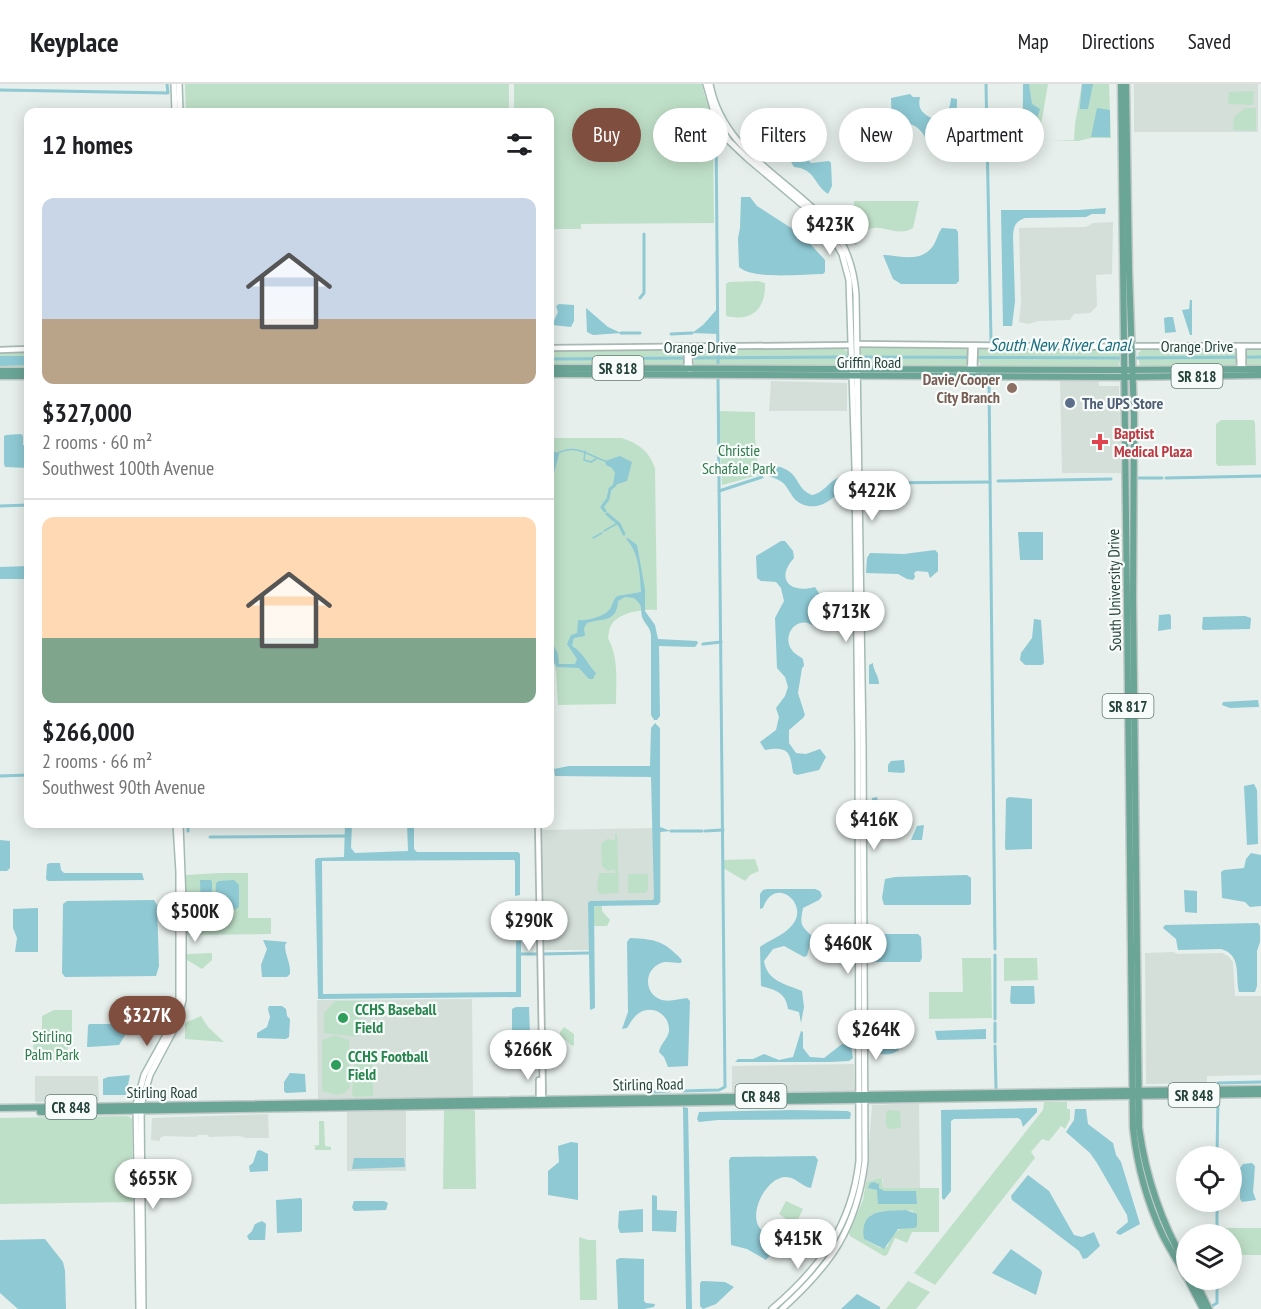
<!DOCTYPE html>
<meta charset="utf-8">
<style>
:root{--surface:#fff;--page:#f6f6f6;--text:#202124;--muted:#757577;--line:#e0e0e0;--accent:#7f4e3f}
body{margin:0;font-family:"PT Sans Narrow",sans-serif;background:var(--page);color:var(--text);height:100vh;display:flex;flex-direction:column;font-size:22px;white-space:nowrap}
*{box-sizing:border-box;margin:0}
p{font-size:20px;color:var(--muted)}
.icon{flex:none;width:33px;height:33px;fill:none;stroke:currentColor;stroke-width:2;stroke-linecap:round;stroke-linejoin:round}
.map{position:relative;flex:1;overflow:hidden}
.drawer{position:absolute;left:24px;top:24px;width:530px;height:720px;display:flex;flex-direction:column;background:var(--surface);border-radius:12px;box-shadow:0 3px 15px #0003}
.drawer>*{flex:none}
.guide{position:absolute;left:572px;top:24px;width:570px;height:54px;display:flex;gap:12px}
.controls{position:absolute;left:1176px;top:1062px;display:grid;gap:12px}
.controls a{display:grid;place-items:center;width:66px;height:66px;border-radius:50%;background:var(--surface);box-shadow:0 3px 15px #0003;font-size:30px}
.price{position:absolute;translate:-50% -51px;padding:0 14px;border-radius:21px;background:#fff;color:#222;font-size:20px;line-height:39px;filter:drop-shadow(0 2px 3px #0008)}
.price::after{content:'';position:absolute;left:50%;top:36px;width:18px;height:14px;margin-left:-9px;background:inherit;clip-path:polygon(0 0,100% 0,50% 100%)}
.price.on{background:var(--accent);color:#fff}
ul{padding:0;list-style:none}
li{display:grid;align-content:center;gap:12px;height:318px;padding:0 18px}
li+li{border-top:2px solid var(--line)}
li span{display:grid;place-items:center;height:186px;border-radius:12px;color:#555}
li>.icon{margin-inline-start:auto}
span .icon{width:108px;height:108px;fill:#fffc;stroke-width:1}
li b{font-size:26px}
h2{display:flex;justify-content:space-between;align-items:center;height:72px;padding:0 18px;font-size:26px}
.pill{padding:0 21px;border-radius:27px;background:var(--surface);box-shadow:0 3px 15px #0003;font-size:21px;line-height:54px}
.pill.on{background:var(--accent);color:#fff}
header{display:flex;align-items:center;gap:36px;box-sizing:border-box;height:84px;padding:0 30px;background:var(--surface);border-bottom:2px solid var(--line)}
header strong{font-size:28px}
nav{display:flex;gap:33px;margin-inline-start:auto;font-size:21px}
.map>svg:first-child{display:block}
</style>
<header>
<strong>Keyplace</strong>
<nav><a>Map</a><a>Directions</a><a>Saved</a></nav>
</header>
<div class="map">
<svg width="1261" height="1225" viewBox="0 0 1261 1225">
<rect width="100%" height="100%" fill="#e6efeb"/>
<!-- built -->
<g fill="#d4dfda">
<rect x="1134" y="0" width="124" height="48"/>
<polygon points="1113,138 1112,190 1096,191 1097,222 1090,229 1074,230 1070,236 1038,237 1029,240 1019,238 1021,218 1019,144 1086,143 1093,139"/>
<polygon points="1060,296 1099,297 1099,302 1119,302 1121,389 1062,389"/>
<polygon points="771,297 847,299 847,327 769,327"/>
<polygon points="661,744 661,819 589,820 589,866 542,866 540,746"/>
<polygon points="1173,868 1178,870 1222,869 1228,872 1233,878 1235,912 1261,912 1261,991 1207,992 1207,999 1146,1000 1145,869"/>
<polygon points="472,915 473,1013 318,1016 317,916"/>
<polygon points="854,980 855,1007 732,1009 732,982"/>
<polygon points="35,992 98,992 99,1017 35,1018"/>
<polygon points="919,1019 920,1104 883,1104 883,1095 881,1093 866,1098 872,1021"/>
<polygon points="389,1026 406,1027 406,1087 347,1087 347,1028"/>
<polygon points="268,1030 269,1054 246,1054 240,1052 209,1053 208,1051 198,1051 196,1053 164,1052 160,1054 160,1057 151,1056 152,1034"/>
</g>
<!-- green -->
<g fill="#bfe0c8" fill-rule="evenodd">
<polygon points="185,0 509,0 509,28 186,28"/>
<path d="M514,0H702C705,18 716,34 713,51L714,139L581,140V145H551V141H549V28H514Z"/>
<polygon points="1023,0 1048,0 1041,41 1041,56 1074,56 1075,40 1082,0 1109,0 1111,54 1091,54 1078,57 1022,55"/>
<polygon points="1254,7 1253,21 1228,20 1229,8"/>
<polygon points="1245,24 1256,24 1256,45 1254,47 1233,46 1234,33"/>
<path d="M854,117H919L913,144C893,157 870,126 856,161L854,160Z"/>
<path d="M758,197L765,199C766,225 752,238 726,232V200L729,198Z"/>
<polygon points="793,263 843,264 848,268 848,279 845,282 695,281 694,279 695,265"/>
<polygon points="863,263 965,264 968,267 968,278 964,283 863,282 859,278 859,265"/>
<polygon points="682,264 685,266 684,282 549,282 549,265"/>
<polygon points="980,264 1115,264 1120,267 1120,277 1118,283 982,282 977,276 977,267"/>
<polygon points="1144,264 1234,264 1237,266 1237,280 1231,283 1140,283 1138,269"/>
<polygon points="1248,264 1261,264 1261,281 1246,281 1245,267"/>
<rect x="0" y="267" width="28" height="17"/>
<polygon points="719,327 755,328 755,354 759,391 722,401"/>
<polygon points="1221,336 1253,336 1255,338 1256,381 1218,382 1216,379 1216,340"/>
<path d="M549,354H622C639,360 649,367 655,384L657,526C644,525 620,528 612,540C609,544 609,549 608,554C619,575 616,596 616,620L558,621L556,587L549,559Z"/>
<polygon points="615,750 617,750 619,809 599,810 597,804 599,789 615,789 615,785 608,787 602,782 601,760 607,755 615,756"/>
<polygon points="755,775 759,787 750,791 745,797 723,784 723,776"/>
<polygon points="220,789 248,789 248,834 271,834 271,850 187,851 185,791"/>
<polygon points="628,790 648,790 648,806 645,809 628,809"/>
<polygon points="594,822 602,822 602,827 610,836 607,842 594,842"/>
<polygon points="212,869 212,876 202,885 187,876 187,870"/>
<polygon points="962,874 991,874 992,934 929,935 929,908 963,908"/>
<polygon points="1004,874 1037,874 1038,896 1004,897"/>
<polygon points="335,917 362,917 361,945 362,948 358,953 324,949 324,929"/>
<polygon points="54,926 72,926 72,953 66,969 67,977 34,978 33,947 42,947 42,932"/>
<polygon points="201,932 208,943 224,958 185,955 185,939"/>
<polygon points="564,943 574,950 574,961 572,962 566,956 560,955 560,948"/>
<path d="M335,951L349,956L350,1003C341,1015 335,1010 322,1007V956Z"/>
<polygon points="362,968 373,968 373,1012 355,1013 352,1011 354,972 362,972"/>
<polygon points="1044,1018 1067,1018 1067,1025 1070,1025 1070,1035 1065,1045 1061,1042 1049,1057 1042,1055 1031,1068 1035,1074 935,1201 914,1189 1043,1026"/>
<polygon points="444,1025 472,1025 475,1027 476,1105 443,1105"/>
<polygon points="890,1026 900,1027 901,1044 889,1045 886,1042 886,1028"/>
<polygon points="128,1032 132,1035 133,1118 0,1120 0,1034"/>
<polygon points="319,1037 324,1037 325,1062 331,1063 331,1066 315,1066 315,1062 312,1062 319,1061"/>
<path d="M882,1093L883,1104H939V1148H912L907,1159L895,1154L887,1171L884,1172L850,1152L849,1149L863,1116L866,1098ZM906,1126L913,1127L912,1144C896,1142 893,1150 887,1163L880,1164L864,1155V1142L871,1131L883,1127Z"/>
<polygon points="786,1117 803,1125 796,1139 792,1139 779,1130"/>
<polygon points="1225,1144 1261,1144 1261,1171 1232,1171 1232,1150 1225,1150"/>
<polygon points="579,1153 588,1156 596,1156 597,1216 580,1216"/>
<polygon points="908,1197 930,1208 916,1225 886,1225"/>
</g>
<!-- water -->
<g fill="#8ec9d4">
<polygon points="1023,0 1029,0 1032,20 1040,25 1035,41 1025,40 1023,36"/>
<polygon points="1082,0 1093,0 1088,25 1080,25 1080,23"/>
<path d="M910,10L913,13H920C917,25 923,30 933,35C946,32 950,27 951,14L957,15L956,57L928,59C919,36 896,31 895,60L888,57L892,53L891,14Z"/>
<polygon points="1097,24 1110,26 1110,53 1091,53"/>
<path d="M801,52L805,54L807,75L811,79L829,77L831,79L832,102L828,110C813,100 816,85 794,83L790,76V54Z"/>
<path d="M741,113H750L757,122L802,151L825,176V188L823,190C803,190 753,196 739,183L738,154L740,144Z"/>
<path d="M1106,124L1105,130H1092L1086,133L1025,134C1015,138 1014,141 1013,152L1015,217L1012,242H1003L1001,126H1078Z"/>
<path d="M942,144L956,145L958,148L959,197L956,200H901L893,195L883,171C900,171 920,180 933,162C937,156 938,149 942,144Z"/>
<polygon points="1190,216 1192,216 1192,251 1190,251 1182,226 1189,225"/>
<polygon points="559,220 574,221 574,237 571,243 552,241 558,228 556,222"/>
<polygon points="586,224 608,243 621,249 593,251 587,248"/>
<polygon points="718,224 719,250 692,249 703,241"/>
<polygon points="1168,233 1173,233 1176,248 1165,249 1164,234"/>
<polygon points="0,272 28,272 28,281 0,282"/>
<polygon points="21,350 23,352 23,361 28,363 28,384 5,383 4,380 4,352 6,351"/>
<polygon points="549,368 556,368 559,370 554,389 549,393"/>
<polygon points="620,372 632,378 627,397 615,401 613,400 615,389 612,384 606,381 605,377"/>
<path d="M776,382C801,387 794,404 812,411C828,408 832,388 849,394V400C835,411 824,427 804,421C799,419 796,417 793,413C784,399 785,398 769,392L772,383Z"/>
<polygon points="1018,448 1043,448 1043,476 1020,476"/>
<path d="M628,454L637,461L645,505V527L655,541L658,555L697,557L698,559L695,563L659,562L660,632L657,636H654L651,631V551C650,544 647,542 644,537C638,526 646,524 634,514L625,513L618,517C617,539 602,534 587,539L584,544L585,552L574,554L572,562C584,569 587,580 596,589L593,595H589L579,584L557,583L549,571V563L554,562L558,570L559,580H575L577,575L567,560L571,551L577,549L578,536C586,537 604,533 610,525C613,520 613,516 617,512L641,508C640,490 639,468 626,455Z"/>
<path d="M781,457H785L793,467L794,474C775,495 790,510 815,503C823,513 823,526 823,539L818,544C815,543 813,541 810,540C794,533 782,554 792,566C794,570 800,572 803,575L804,582L802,584L798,609L805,631L803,634L789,646V659L796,669L806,670L820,665L826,673L819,686L797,691L793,689C790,668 789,662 765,666L760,658L776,646L779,633L776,624L785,612L788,603L785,593L777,584L775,534L784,517L781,504L776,498L761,497L757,494L756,472Z"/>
<polygon points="935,466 938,469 938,487 930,494 928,488 917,487 914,489 915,493 913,496 907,495 898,490 866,489 867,474 870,469 904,470"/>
<polygon points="28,482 28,495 0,495 0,483"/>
<polygon points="1170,530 1171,533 1171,545 1158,547 1159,531"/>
<polygon points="1245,532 1251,534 1250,545 1203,546 1202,544 1203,533"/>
<polygon points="1034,535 1041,536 1044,579 1042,581 1025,581 1020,576 1021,569 1032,554"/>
<path d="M873,579C873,587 879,591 879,600H869V581Z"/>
<polygon points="1258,616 1259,623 1256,623 1230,624 1222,621 1223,618"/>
<polygon points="655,639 660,644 660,743 671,747 660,748 660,818 658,821 594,822 595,924 590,926 588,819 590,817 653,816 654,814 651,693 555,692 554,685 569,682 650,682 651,644"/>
<polygon points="904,676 905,687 903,689 888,688 888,681 891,677"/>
<polygon points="1254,700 1257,706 1258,760 1247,761 1244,702"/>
<polygon points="877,713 879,721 886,727 885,734 872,735 872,714"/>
<polygon points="1009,713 1032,715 1032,765 1006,766 1005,764 1006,715"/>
<polygon points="345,740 352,740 351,764 355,769 408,767 407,740 414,740 414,765 417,768 518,768 520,770 520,811 515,812 515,778 514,776 322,777 323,910 516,908 516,857 521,857 521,913 318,915 315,776 317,774 344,773"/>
<polygon points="924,741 922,756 911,756 917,742"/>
<polygon points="0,756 10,757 10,784 7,787 0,787"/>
<polygon points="1251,769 1261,771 1261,822 1250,823 1245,818 1222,814 1221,788 1224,786 1244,784 1246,775"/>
<polygon points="50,779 60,779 61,786 64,789 142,789 144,796 48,797 46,795 47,780"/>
<polygon points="967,791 971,794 971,820 969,821 884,821 882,814 885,795 895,793"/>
<polygon points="200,796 211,796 212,798 212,826 201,826"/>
<polygon points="234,796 239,801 239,823 234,826 218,826 215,821 216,799 219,797"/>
<path d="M767,805H815L820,807L822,812L819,816L803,824C800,840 800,841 812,852L807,872L804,873L784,862L773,865L764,877C767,897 785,900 802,907L804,923L801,939L799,928L788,925C786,909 776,906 761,902L760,863C772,854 787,851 795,837C806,817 774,792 763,824L760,825V810L763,806Z"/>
<polygon points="1184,806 1197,807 1197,829 1185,828"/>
<polygon points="154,816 157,821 159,882 156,892 65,893 62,889 63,820 67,817"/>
<polygon points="38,824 38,868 15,868 17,854 13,844 13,825"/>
<path d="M1258,839L1260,842V858L1257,867V902L1255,908H1239C1235,891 1242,871 1221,865L1178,866L1176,855L1163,844L1165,841Z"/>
<path d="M874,850H918L921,853L922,874L920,878H874C869,870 867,857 874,850Z"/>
<path d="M630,854C655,855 664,857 681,875L682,878L680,879C674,879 666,877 661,879C643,886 644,911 662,916C670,918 679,915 687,914L690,917L688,982L668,983L664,973L659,968C660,960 668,955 669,947C670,931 653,920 639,929C633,933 631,938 627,944L622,945L628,928L627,858Z"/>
<path d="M263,856L287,858L285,861C285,872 291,879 290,890L287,893H262L261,881L267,865Z"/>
<polygon points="1011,902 1034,902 1035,919 1033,920 1012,920 1010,918"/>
<polygon points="269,922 282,922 286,925 287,932 290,935 289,953 286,955 257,954 257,949 267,943 270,933 268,925"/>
<polygon points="516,923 529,923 530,951 512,949 512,925"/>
<polygon points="89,940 127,940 130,943 119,961 89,963 87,963 88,942"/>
<polygon points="986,945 986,955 937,956 935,947"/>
<polygon points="801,947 803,948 803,964 810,973 824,974 842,960 851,962 853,974 849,977 829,978 735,978 738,975 753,975 764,970 779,976 793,973"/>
<path d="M878,957L898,958L899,966C891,972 882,971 873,968L870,960Z"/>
<polygon points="290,989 305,990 306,1008 286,1009 284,1007 284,998"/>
<polygon points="130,991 126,1011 103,1011 103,995 108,993"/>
<polygon points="683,1023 688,1024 692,1225 686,1225"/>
<polygon points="1037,1024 1037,1028 1023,1043 1021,1036 1018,1034 954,1035 951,1037 951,1107 944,1116 942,1114 941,1026"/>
<polygon points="1075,1025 1086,1025 1088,1040 1113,1059 1116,1071 1121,1078 1140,1140 1120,1151 1116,1149 1117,1147 1128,1138 1127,1131 1097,1079 1090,1069 1066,1048 1074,1036"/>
<polygon points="792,1026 848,1027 851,1029 850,1035 718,1036 699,1038 697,1035 699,1028"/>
<polygon points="571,1058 578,1059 578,1116 548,1111 548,1087 559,1078 558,1062"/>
<polygon points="260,1066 268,1070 268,1087 250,1088 249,1082 253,1079 257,1067"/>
<path d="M815,1072L818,1076L811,1104C802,1103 796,1093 786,1093C767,1093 749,1127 759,1143C764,1151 776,1151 781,1159L766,1176L747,1165L731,1161L729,1076L731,1073Z"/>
<polygon points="354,1074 404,1074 405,1083 352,1085"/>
<polygon points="1252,1079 1255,1082 1253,1108 1256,1116 1242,1118 1240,1115 1240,1084 1243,1080"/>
<polygon points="1028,1091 1049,1107 1074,1151 1082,1153 1094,1148 1100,1162 1087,1174 1083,1175 1079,1167 1012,1116 1011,1112"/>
<polygon points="875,1098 877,1100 879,1099 879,1104 884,1107 916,1107 917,1120 878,1120 877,1106 868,1104 870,1099"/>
<polygon points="652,1111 657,1112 657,1126 677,1127 676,1148 652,1147"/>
<polygon points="301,1114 302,1116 302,1147 300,1148 277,1149 276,1116"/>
<polygon points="354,1117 384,1117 388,1119 386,1126 354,1127 352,1123"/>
<polygon points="643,1125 643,1148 620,1149 618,1143 619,1127"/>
<path d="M906,1126L917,1130V1142L915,1144L898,1145L884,1165L864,1155C859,1124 885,1127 906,1126Z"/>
<polygon points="262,1137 266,1140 265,1156 249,1156 247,1152 252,1147 255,1140"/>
<polygon points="45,1155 63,1178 65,1187 66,1225 18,1225 0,1209 0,1156"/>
<polygon points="1011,1165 1041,1186 1042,1189 1036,1211 992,1189"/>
<polygon points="620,1174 644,1175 644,1217 646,1219 655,1220 654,1223 644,1225 618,1225 616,1176"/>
<polygon points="702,1197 725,1198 734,1203 716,1220 703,1225 700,1222 700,1199"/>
<polygon points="857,1210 880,1223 880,1225 841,1225"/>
</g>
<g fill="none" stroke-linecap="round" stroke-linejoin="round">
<!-- stream -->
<g stroke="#8ec9d4" stroke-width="1.5">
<polyline points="585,367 584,376 591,378 596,375"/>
<path d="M558,369C579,360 587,371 605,377"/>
<polyline points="604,447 618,439"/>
<polyline points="593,454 602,449"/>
</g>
<!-- canal -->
<g stroke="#8ec9d4" stroke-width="3">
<polyline points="986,0 991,257"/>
<polyline points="0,6 168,9 167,0"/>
<polyline points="716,45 718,279"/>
<polyline points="640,214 644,209 644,150"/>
<polyline points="621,249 640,249"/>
<polyline points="671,250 692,249"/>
<polyline points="859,273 1125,274"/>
<polyline points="1131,274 1261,273"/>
<polyline points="549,275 847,273"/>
<polyline points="989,296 995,865"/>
<polyline points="1138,394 1162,394"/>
<polyline points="1166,394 1261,392"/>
<polyline points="998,397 1111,395"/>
<polyline points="867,399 990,398"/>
<polyline points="719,407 762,393"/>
<polyline points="0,422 28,421"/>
<polyline points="605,427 602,423 608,415 610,405 615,401"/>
<polyline points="607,430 619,440 624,450"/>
<polyline points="703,560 721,558"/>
<polyline points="0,692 28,691"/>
<polyline points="188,740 188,747"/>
<polyline points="671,747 676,747"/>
<polyline points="678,747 702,747"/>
<polyline points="705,747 723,746"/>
<polyline points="210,753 345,752"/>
<polyline points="521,870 538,870"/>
<polyline points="542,870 588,869"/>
<polyline points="995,871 995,935"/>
<polyline points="995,939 995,958"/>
<polyline points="995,962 996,1004"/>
<polyline points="1218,1000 1218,999 1261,998"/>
<polyline points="683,1007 719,1006 725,1003 718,294"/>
<polyline points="648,1008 669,1007"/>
<polyline points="1217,1072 1218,1014"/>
<polyline points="1217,1150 1217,1118"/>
<polyline points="1212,1222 1217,1219 1217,1196"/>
</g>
<defs>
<g id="tertiary">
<polyline points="857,260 1125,263"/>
<polyline points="1133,262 1261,262"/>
<polyline points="1239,262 1240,286"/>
<polyline points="1243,262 1243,286"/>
<polyline points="689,263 690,288"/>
<polyline points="549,264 851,261"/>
<polyline points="0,266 28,265"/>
<polyline points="687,285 687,268 689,263"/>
<polyline points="970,292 971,262"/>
<polyline points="974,292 975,262"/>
<polyline points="538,740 543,1016"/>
<polyline points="539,1016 539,996"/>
</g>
<g id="secondary">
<polyline points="174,0 175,28"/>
<polyline points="179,0 180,28"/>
<path d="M706,0L716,35L729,57L747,74L825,140L842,170L849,196L855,383L858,659L859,1077C852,1141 820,1184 772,1225"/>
<path d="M710,0C722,64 780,90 822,133"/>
<polyline points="139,1225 136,1021 144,991 171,942 179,916 179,788 176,740"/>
<polyline points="143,1225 141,1021 150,991 177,940 183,916 183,817 180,740"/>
<path d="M782,1225C831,1181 857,1144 865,1077L863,659L856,210C854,186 846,161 831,142"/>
</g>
<g id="primary">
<path d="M1121,0L1133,1044C1137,1081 1147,1118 1163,1152C1170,1166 1179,1179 1186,1193"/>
<path d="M1126,0L1129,187L1134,332L1133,516L1139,1044C1146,1094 1161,1138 1186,1181"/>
<polyline points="549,284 1118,286 1261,285"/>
<polyline points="0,287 28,287"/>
<polyline points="549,290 1125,293 1261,291"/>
<polyline points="0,292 28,292"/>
<polyline points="0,1024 1261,1005"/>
<polyline points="40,1028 1261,1010"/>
<polyline points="1188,1196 1203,1225"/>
<polyline points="1195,1196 1209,1225"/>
</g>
</defs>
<!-- tertiary casing -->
<use href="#tertiary" stroke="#a8b8b2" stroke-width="8"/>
<!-- secondary casing -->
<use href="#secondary" stroke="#a4bbb3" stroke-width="8"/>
<!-- primary casing -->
<use href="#primary" stroke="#c2cac8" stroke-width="9"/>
<!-- tertiary -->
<use href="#tertiary" stroke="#fff" stroke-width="4.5"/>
<!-- secondary -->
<use href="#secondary" stroke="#fff" stroke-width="5"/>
<!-- primary -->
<use href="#primary" stroke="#6aa596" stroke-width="6"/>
</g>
<!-- markers -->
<circle fill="#8d6e63" stroke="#f7fbf9" stroke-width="2" cx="1012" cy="304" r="6"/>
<circle fill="#5c6f8a" stroke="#f7fbf9" stroke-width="2" cx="1070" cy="319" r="6"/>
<path fill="#e0444e" stroke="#f7fbf9" stroke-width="2" d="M1097 349h6v6h6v6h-6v6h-6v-6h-6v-6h6z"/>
<g fill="#2e9e5b" stroke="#f7fbf9" stroke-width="2">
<circle cx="343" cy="934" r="6"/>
<circle cx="336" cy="981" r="6"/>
</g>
<g text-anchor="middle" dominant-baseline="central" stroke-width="4.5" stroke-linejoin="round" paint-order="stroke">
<!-- shield labels -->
<g fill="#f7fbf9" stroke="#637a73" stroke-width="1.5">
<rect x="592.5" y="272" width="51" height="24" rx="4.5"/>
<rect x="1171.5" y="280" width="51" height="24" rx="4.5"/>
<rect x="1102.5" y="610" width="51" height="24" rx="4.5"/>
<rect x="1168.5" y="999" width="51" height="24" rx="4.5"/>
<rect x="735.5" y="1000" width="51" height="24" rx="4.5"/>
<rect x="45.5" y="1011" width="51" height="24" rx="4.5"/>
</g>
<g font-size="15" font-weight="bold" fill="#24423a">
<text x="618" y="284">SR 818</text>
<text x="1197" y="292">SR 818</text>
<text x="1128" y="622">SR 817</text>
<text x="1194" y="1011">SR 848</text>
<text x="761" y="1012">CR 848</text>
<text x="71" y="1023">CR 848</text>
</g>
<!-- street labels -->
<g font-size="16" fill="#24423a" stroke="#f7fbf9">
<text x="1197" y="262">Orange Drive</text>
<text x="700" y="263">Orange Drive</text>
<text x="869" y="278">Griffin Road</text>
<text transform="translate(1114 506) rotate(-91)">South University Drive</text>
<text transform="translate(648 1000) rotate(-1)">Stirling Road</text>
<text x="162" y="1008">Stirling Road</text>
</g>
<!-- education labels -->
<g font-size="16" font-weight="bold" fill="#785e54" stroke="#f7fbf9" text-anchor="end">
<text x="1000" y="295">Davie/Cooper<tspan x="1000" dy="18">City Branch</tspan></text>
</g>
<!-- service labels -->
<g font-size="16" font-weight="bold" fill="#4e5e75" stroke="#f7fbf9" text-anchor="start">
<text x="1082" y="319">The UPS Store</text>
</g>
<!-- health labels -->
<g font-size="16" font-weight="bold" fill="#be3a42" stroke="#f7fbf9" text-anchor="start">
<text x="1114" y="349">Baptist<tspan x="1114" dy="18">Medical Plaza</tspan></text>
</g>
<!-- park labels -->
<g font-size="16" fill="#2d7a4b" stroke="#f7fbf9">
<text x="739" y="366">Christie<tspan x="739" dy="18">Schafale Park</tspan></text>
<text x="52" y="952">Stirling<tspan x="52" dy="18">Palm Park</tspan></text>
</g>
<!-- leisure labels -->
<g font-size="16" font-weight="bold" fill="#27864d" stroke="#f7fbf9" text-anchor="start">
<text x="355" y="925">CCHS Baseball<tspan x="355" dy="18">Field</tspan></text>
<text x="348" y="972">CCHS Football<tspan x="348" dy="18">Field</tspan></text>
</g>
<!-- water labels -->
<g font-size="18" font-style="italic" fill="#1c6f80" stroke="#f7fbf9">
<text x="1060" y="260">South New River Canal</text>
</g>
</g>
</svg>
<div class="controls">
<a><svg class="icon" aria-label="locate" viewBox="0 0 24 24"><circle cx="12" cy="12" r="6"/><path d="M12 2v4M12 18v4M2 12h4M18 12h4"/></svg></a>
<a><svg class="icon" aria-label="layers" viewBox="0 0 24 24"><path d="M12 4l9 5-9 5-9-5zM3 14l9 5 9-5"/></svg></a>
</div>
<b class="price" style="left:830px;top:172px">$423K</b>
<b class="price" style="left:872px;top:438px">$422K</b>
<b class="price" style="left:846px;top:559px">$713K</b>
<b class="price" style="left:874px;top:767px">$416K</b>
<b class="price" style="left:195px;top:859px">$500K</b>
<b class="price" style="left:529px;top:868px">$290K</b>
<b class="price" style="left:848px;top:891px">$460K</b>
<b class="price on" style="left:147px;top:963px">$327K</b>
<b class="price" style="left:876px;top:977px">$264K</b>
<b class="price" style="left:528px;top:997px">$266K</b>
<b class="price" style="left:153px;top:1126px">$655K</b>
<b class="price" style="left:798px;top:1186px">$415K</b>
<div class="guide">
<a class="pill on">Buy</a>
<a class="pill">Rent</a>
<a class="pill">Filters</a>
<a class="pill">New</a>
<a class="pill">Apartment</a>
</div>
<section class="drawer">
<h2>12 homes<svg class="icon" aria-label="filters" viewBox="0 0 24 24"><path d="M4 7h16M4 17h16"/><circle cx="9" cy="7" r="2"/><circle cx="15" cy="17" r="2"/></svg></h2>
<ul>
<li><span style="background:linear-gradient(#c9d6e8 65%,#b9a48a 0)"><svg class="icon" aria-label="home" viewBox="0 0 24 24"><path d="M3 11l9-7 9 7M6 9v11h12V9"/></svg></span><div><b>$327,000</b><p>2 rooms · 60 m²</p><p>Southwest 100th Avenue</p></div></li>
<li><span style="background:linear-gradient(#ffd9b3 65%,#7fa58c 0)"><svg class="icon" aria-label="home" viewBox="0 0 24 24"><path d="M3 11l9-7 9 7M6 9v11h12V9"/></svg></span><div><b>$266,000</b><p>2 rooms · 66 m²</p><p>Southwest 90th Avenue</p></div></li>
</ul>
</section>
</div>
